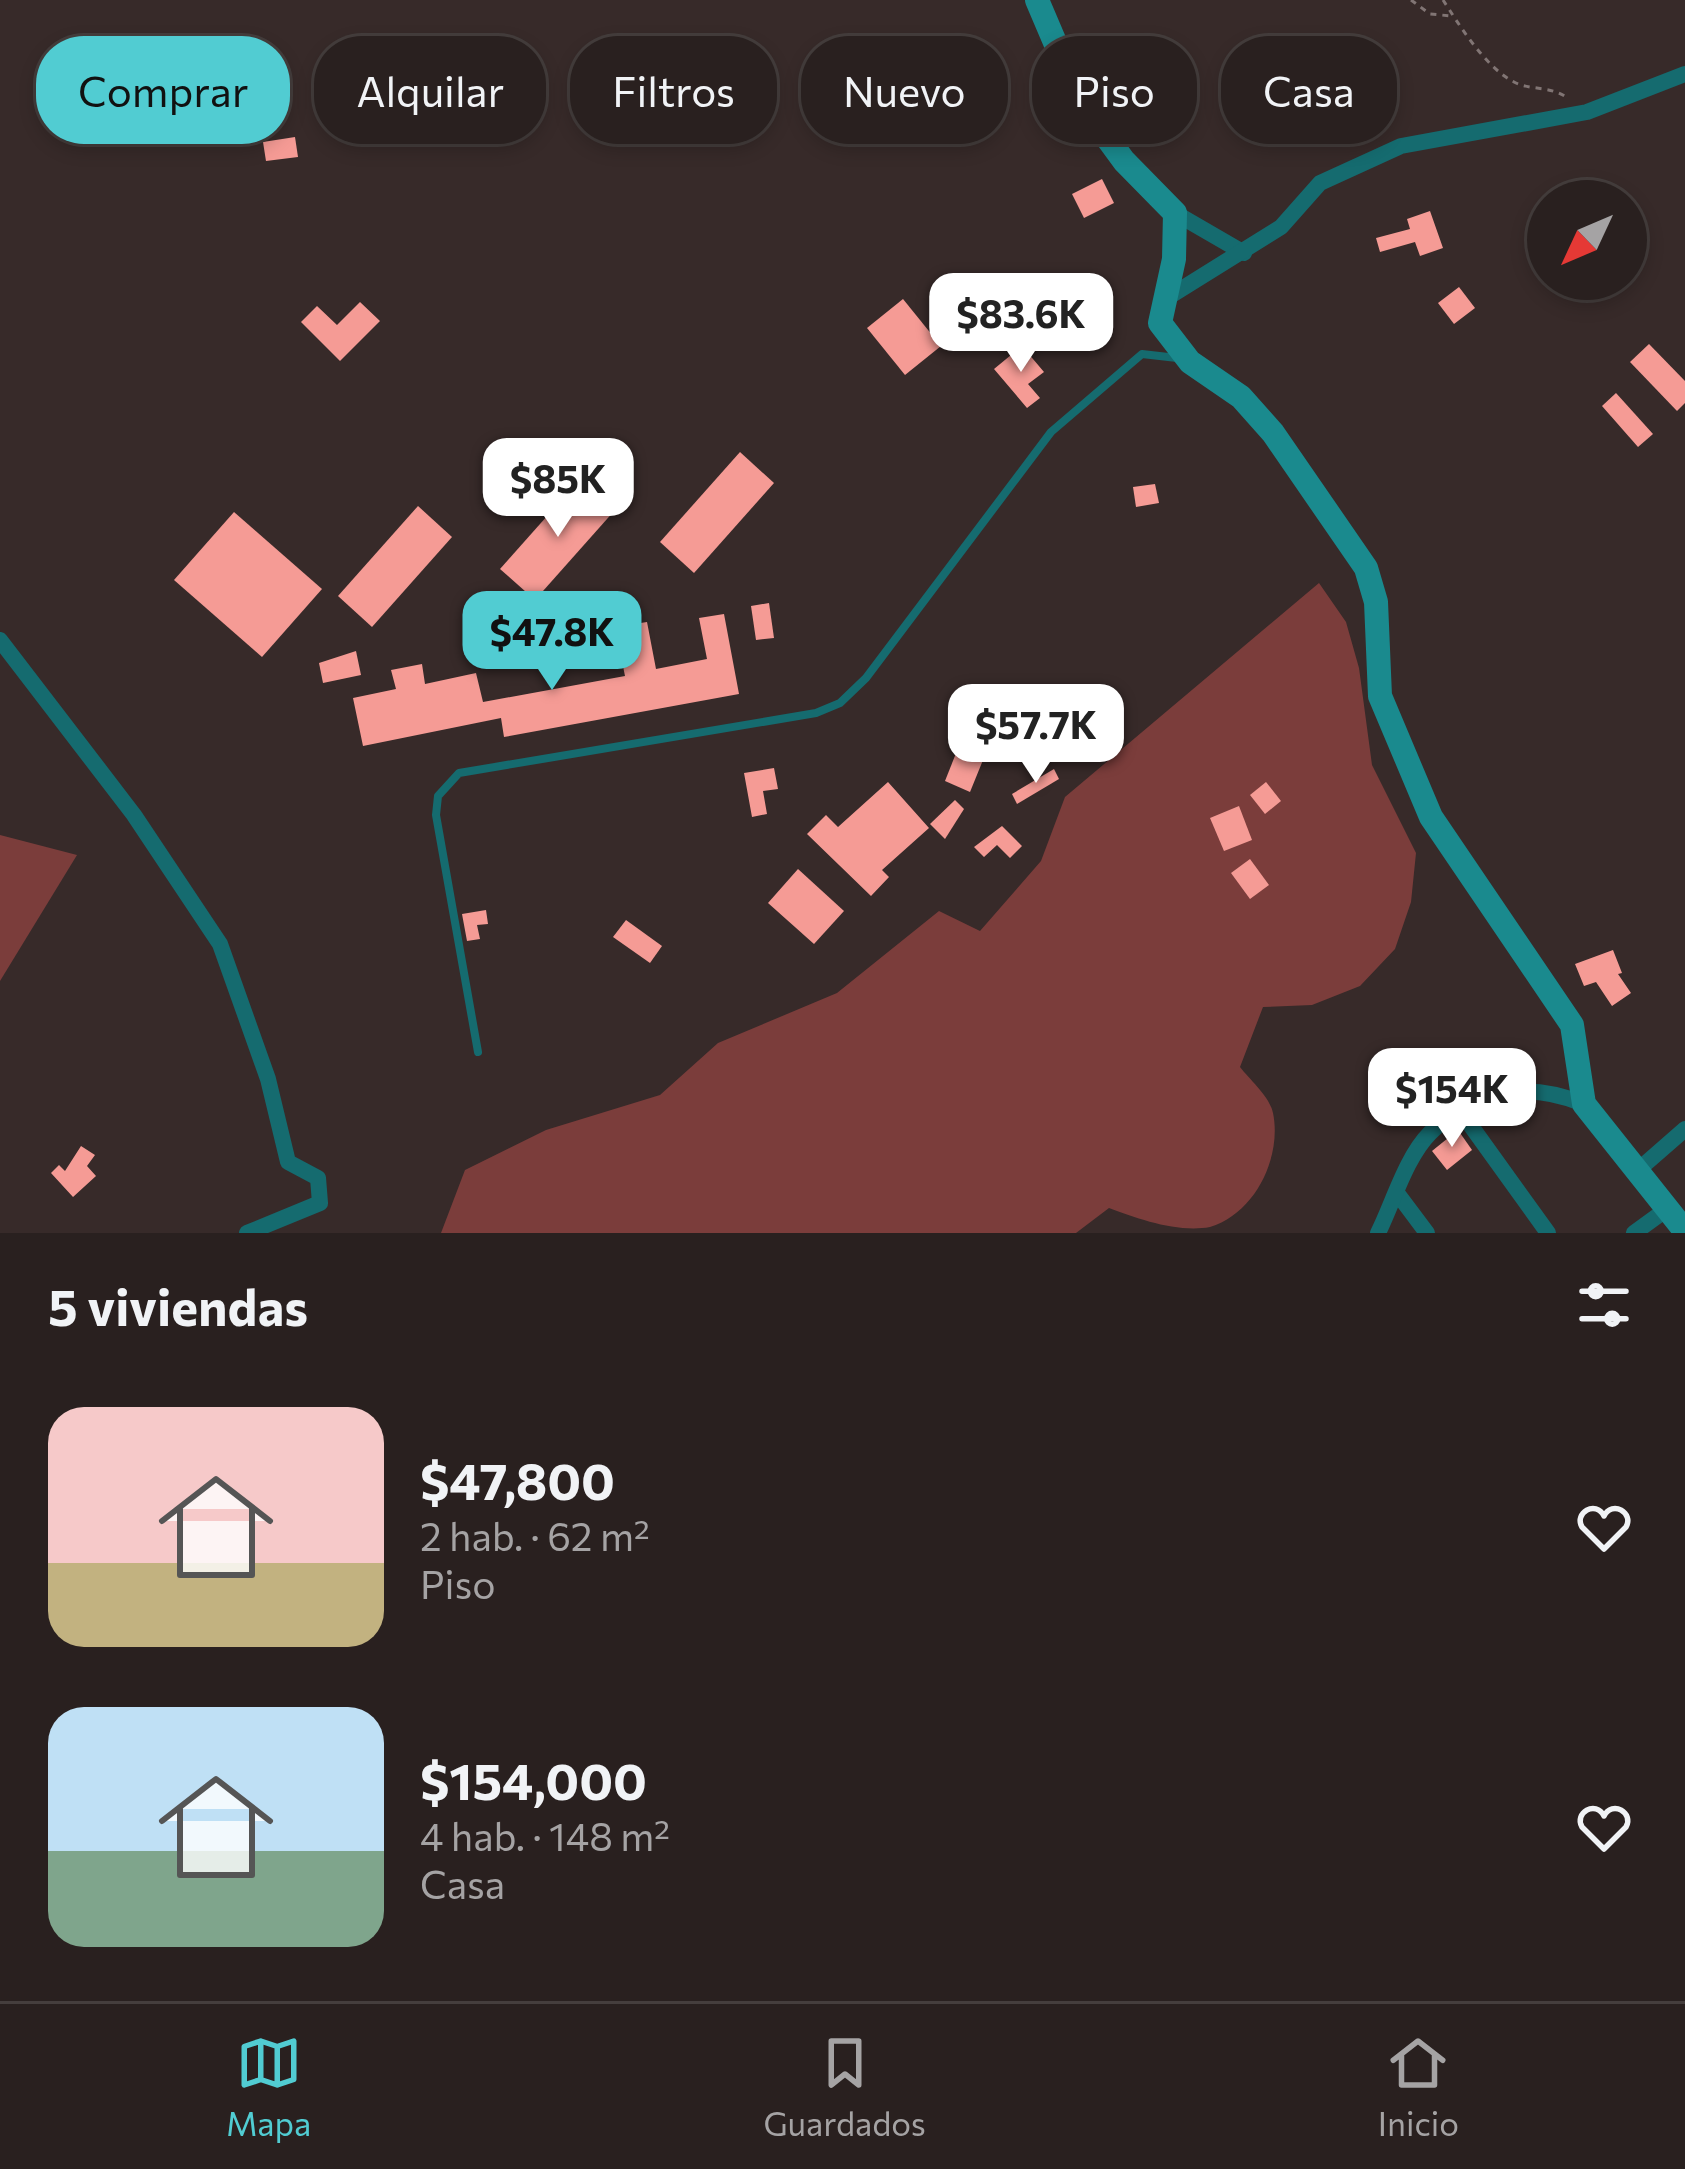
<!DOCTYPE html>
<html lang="es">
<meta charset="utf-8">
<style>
:root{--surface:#29201f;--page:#352d2c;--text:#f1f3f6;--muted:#a5a3a4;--line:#453e3d;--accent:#51ccd2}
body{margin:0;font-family:Commissioner,sans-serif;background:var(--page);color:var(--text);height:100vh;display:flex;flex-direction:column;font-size:45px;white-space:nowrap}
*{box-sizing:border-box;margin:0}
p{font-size:39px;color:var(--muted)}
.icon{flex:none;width:66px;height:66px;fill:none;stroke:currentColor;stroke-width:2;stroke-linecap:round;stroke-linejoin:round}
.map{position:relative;height:1233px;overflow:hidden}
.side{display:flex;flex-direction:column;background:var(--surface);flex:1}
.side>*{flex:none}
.banner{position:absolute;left:36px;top:36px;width:1614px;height:108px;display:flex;gap:24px}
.needle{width:78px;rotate:226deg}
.controls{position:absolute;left:1527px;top:180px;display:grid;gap:24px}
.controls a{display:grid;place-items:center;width:120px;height:120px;border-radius:50%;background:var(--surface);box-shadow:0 6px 18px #0003,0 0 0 3px var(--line);font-size:60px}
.price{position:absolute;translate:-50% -102px;padding:0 27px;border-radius:24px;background:#fff;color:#222;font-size:39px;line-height:78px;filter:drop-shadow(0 3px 6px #0008)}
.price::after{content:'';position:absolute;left:50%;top:72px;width:36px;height:27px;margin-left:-18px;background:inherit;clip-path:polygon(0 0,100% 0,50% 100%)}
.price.selected{background:var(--accent);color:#111}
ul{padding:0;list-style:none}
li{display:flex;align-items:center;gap:36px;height:300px;padding:0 48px}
li span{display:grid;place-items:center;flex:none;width:336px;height:240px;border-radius:36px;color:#555}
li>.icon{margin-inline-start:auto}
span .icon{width:144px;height:144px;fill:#fffc;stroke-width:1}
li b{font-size:51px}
h2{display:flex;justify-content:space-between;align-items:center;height:144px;padding:0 48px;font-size:51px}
.tag{padding:0 42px;border-radius:48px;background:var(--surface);box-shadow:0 6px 18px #0003,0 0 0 3px var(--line);font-size:42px;line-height:108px}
.tag.selected{background:var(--accent);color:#111}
.dock{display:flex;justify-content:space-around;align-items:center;height:168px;border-top:3px solid var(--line);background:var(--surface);font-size:33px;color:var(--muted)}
.dock a{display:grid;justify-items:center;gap:6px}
.dock .selected{color:var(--accent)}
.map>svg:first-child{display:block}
</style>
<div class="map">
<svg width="1685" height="1233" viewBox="0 0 1685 1233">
<rect width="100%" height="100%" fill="#372a29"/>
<!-- green -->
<g fill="#7b3d3b">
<path d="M1319,583L1346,622L1359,668L1372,765L1416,853L1411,902L1395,949L1360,986L1312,1005L1263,1007L1240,1067C1250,1080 1270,1097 1273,1113C1282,1156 1256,1213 1210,1227C1178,1233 1138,1219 1109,1208L1076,1233H441L465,1170L546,1130L660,1095L718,1043L837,993L939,911L980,931L1041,861L1065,797Z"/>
<polygon points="0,835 77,855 0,981"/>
</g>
<!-- building -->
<g fill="#f59b95">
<polygon points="295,137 298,157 266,161 263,142"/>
<polygon points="1102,179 1114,203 1084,218 1072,194"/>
<polygon points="1430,211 1443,248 1420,256 1415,242 1380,252 1376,238 1410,229 1407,219"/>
<polygon points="1459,287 1475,308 1454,324 1438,303"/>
<polygon points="903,299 941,346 905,375 867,328"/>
<polygon points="360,302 380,321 340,361 301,322 317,306 337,325"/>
<polygon points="1649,344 1685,381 1685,403 1677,411 1630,362"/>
<polygon points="1022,346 1044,372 1028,384 1040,398 1027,408 994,369"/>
<polygon points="1616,393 1653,434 1638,447 1602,406"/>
<polygon points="740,452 774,483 694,573 660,542"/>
<polygon points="580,479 615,510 535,600 500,569"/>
<polygon points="1155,484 1159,503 1136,507 1133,487"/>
<polygon points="418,506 452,537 372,627 338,596"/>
<polygon points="234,512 322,589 262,657 174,580"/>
<polygon points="769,603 774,638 756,640 751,606"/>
<polygon points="724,614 739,694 504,737 501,718 363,746 353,698 396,689 391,670 422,664 425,684 476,673 483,702 625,676 615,627 647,622 656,669 707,659 699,618"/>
<polygon points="356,651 361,675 323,683 319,663"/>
<polygon points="970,718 996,728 970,792 945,781"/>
<polygon points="774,768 778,789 763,791 767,814 752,817 744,773"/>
<polygon points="1054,769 1059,779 1017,804 1012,794"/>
<polygon points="888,782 929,828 882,870 889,877 871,896 807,834 826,815 838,827"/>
<polygon points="1266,782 1281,801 1265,814 1250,795"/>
<polygon points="955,800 964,809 945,839 930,824"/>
<polygon points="1239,806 1252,840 1224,851 1210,818"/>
<polygon points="1002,826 1022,846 1010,858 997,845 984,857 974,847"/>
<polygon points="1250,859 1269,885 1250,899 1231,873"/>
<polygon points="798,869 844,911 814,944 768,903"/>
<polygon points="486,910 488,924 477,925 480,939 467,941 462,914"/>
<polygon points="626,920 662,946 650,963 613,937"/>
<polygon points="1613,950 1622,973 1618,974 1631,993 1612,1006 1596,982 1584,986 1575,964"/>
<polygon points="1458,1130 1472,1150 1447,1170 1432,1151"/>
<polygon points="81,1146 95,1155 87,1166 96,1176 73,1197 51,1173 59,1165 65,1171"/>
</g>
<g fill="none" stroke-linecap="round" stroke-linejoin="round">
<!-- path -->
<g stroke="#817574" stroke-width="3" stroke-dasharray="6 6" stroke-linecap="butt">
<polyline points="1411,0 1430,14 1452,16"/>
<path d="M1443,0C1460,26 1485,67 1514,82C1531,91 1551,85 1569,99"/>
</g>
<!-- lane -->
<polyline stroke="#156b6f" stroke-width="8" points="478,1052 436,815 438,796 459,773 816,713 840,703 866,678 1051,432 1142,354 1177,358"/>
<!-- street -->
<g stroke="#156b6f" stroke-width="16">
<polyline points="1175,213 1244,253"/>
<polyline points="1167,298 1281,227 1320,183 1401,146 1587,112 1685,74"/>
<polyline points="0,640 134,815 220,944 268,1079 288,1162 318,1178 320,1203 247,1233"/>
<polyline points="1461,1112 1548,1233"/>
<polyline points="1637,1171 1685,1129"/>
<polyline points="1397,1193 1427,1233"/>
<path d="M1378,1233C1393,1203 1406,1157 1430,1133C1474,1089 1529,1081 1584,1104"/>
<polyline points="1634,1233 1667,1209"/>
</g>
<!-- secondary -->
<polyline stroke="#1a8a8e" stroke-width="24" points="1037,0 1080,101 1124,161 1175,213 1174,259 1160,323 1190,362 1241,397 1273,433 1366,568 1376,602 1380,696 1431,817 1572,1025 1584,1104 1685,1231"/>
</g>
</svg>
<div class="controls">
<a><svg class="needle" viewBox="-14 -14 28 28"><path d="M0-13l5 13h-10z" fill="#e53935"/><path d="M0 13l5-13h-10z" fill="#a5a3a4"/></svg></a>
</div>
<b class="price" style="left:1021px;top:375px">$83.6K</b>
<b class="price" style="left:558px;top:540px">$85K</b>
<b class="price selected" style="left:552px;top:693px">$47.8K</b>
<b class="price" style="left:1036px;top:786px">$57.7K</b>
<b class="price" style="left:1452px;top:1150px">$154K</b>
<div class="banner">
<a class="tag selected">Comprar</a>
<a class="tag">Alquilar</a>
<a class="tag">Filtros</a>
<a class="tag">Nuevo</a>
<a class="tag">Piso</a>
<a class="tag">Casa</a>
</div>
</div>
<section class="side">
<h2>5 viviendas<svg class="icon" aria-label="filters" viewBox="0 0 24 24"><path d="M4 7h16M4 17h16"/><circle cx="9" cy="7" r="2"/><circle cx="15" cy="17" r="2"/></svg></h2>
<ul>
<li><span style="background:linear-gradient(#f6c9c9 65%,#c2b280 0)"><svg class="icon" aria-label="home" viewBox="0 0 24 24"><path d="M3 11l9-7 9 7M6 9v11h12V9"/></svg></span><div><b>$47,800</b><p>2 hab. · 62 m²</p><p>Piso</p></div><svg class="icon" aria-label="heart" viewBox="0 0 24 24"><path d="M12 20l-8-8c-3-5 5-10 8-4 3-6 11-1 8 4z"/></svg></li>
<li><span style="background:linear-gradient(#bfe0f5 60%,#7fa58c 0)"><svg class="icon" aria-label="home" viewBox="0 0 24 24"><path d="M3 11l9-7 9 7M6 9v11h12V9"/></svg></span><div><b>$154,000</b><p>4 hab. · 148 m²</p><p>Casa</p></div><svg class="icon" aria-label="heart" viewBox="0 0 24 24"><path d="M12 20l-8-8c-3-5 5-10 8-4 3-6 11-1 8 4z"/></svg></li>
</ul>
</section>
<nav class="dock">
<a class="selected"><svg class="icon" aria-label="map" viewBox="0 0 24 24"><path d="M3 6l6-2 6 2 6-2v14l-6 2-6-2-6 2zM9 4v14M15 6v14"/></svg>Mapa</a>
<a><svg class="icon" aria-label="saved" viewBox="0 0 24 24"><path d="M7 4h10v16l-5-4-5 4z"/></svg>Guardados</a>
<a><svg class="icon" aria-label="home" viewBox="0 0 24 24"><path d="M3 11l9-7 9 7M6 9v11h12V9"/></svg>Inicio</a>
</nav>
